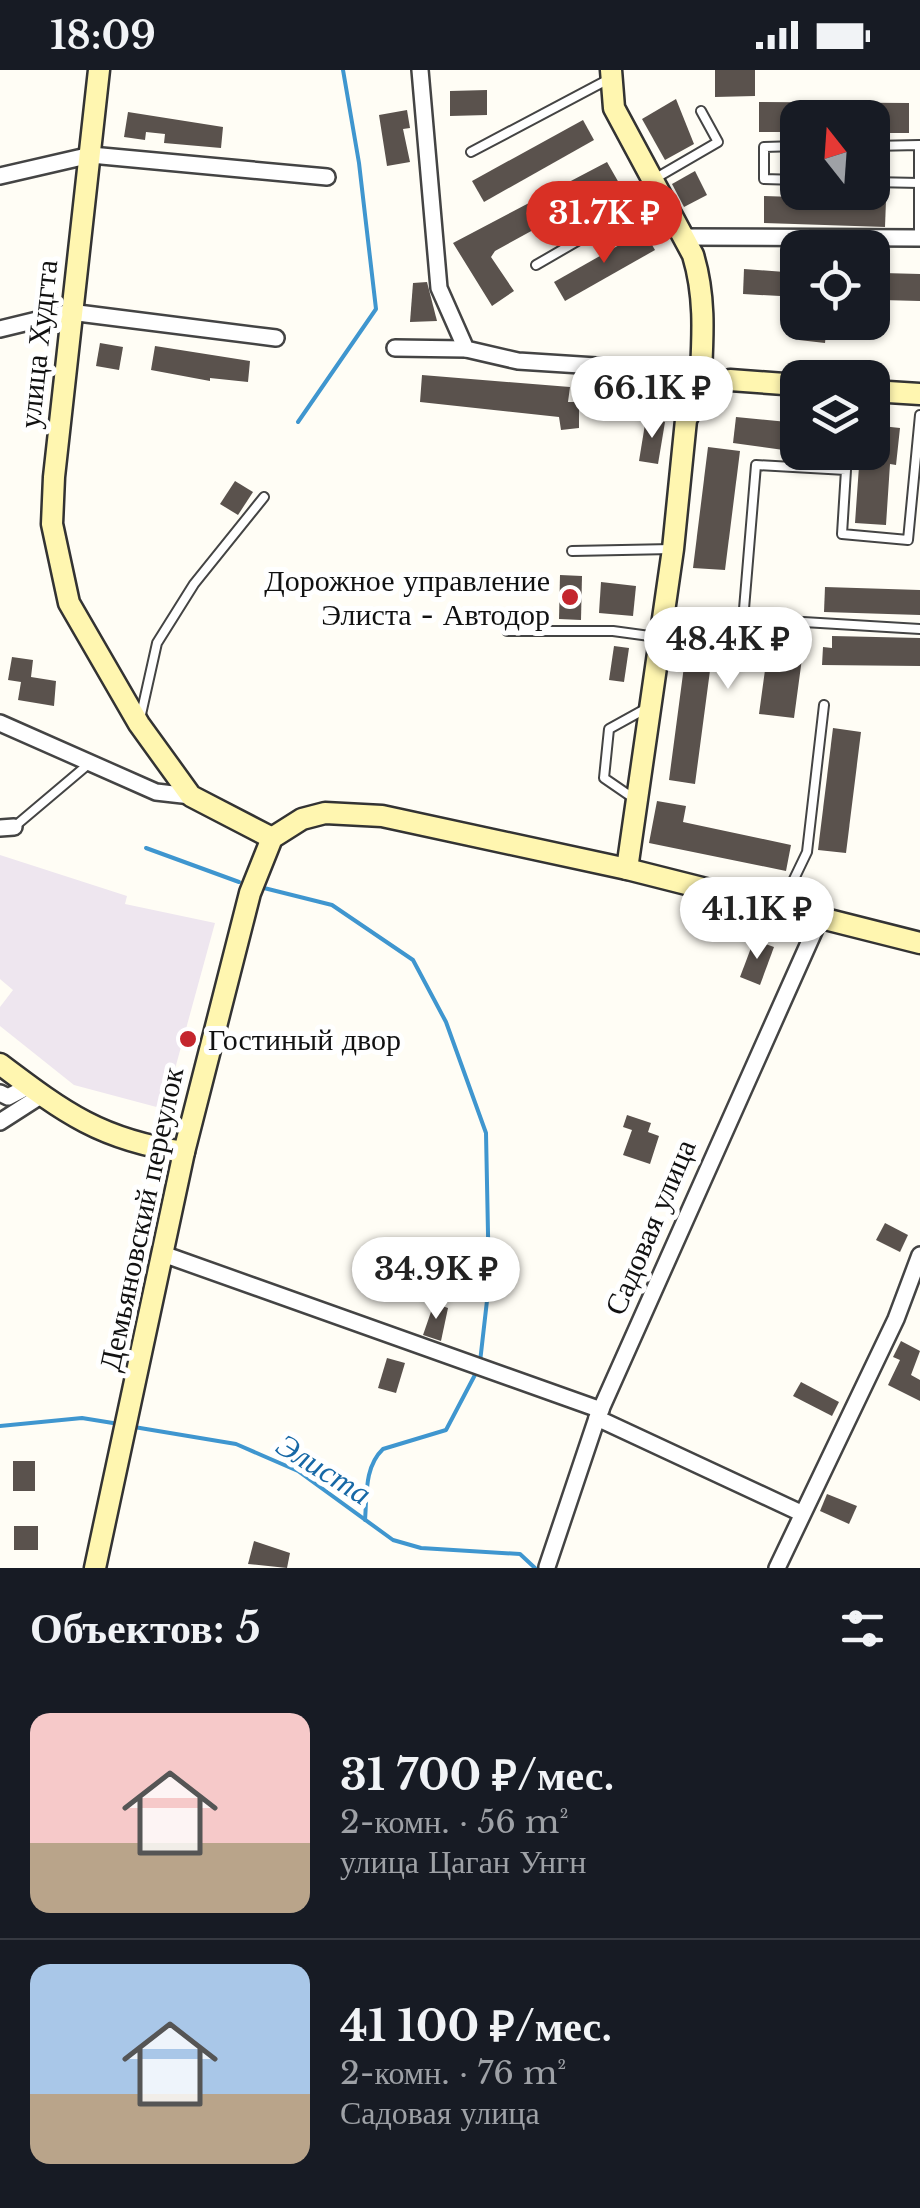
<!DOCTYPE html>
<html lang="ru">
<meta charset="utf-8">
<style>
:root{--surface:#171b24;--page:#20242c;--text:#f1f3f6;--muted:#9ea1a6;--line:#363941;--accent:#d93025}
body{margin:0;font-family:"Libre Baskerville",serif;background:var(--page);color:var(--text);height:100vh;display:flex;flex-direction:column;font-size:38px;white-space:nowrap}
*{box-sizing:border-box;margin:0}
p{font-size:32px;color:var(--muted)}
.icon{flex:none;width:55px;height:55px;fill:none;stroke:currentColor;stroke-width:2;stroke-linecap:round;stroke-linejoin:round}
.map{position:relative;height:1498px;overflow:hidden}
.sheet{display:flex;flex-direction:column;background:var(--surface);flex:1}
.sheet>*{flex:none}
.needle{width:65px;rotate:343deg}
.controls{position:absolute;left:780px;top:30px;display:grid;gap:20px}
.controls a{display:grid;place-items:center;width:110px;height:110px;border-radius:20px;background:var(--surface);box-shadow:0 2px 8px #0004;font-size:50px}
.price{position:absolute;translate:-50% -85px;padding:0 22px;border-radius:35px;background:#fff;color:#222;font-size:32px;line-height:65px;filter:drop-shadow(0 2px 5px #0008)}
.price::after{content:'';position:absolute;left:50%;top:60px;width:30px;height:22px;margin-left:-15px;background:inherit;clip-path:polygon(0 0,100% 0,50% 100%)}
.price.on{background:var(--accent);color:#fff}
ul{padding:0;list-style:none}
li{display:flex;align-items:center;gap:30px;height:250px;padding:0 30px}
li+li{border-top:2px solid var(--line)}
li span{display:grid;place-items:center;flex:none;width:280px;height:200px;border-radius:20px;color:#555}
li>.icon{margin-inline-start:auto}
span .icon{width:120px;height:120px;fill:#fffc;stroke-width:1}
li b{font-size:42px}
h2{display:flex;justify-content:space-between;align-items:center;height:120px;padding:0 30px;font-size:42px}
.status{display:flex;justify-content:space-between;align-items:center;height:70px;padding:0 50px;background:var(--surface);direction:ltr}
.status svg{height:28px;fill:currentColor}
.map>svg:first-child{display:block}
</style>
<div class="status"><b>18:09</b><svg viewBox="0 0 49 12"><path d="M0 12V9h3v3zM5 12V6h3v6zM10 12V3h3v9zM15 12V0h3v12zM26 1h20v11H26zM47 4h2v5h-2z"/></svg></div>
<div class="map">
<svg width="920" height="1498" viewBox="0 0 920 1498">
<rect width="100%" height="100%" fill="#fffdf5"/>
<!-- industrial -->
<polygon fill="#eee6ef" points="0,785 127,826 125,834 215,853 164,1039 74,1015 0,956 0,937 13,920 0,909"/>
<g fill="none" stroke-linecap="round" stroke-linejoin="round">
<!-- stream -->
<g stroke="#3f96cf" stroke-width="4">
<polyline points="298,352 376,239 359,93 343,0"/>
<polyline points="146,778 239,812"/>
<polyline points="260,817 332,835 413,890 446,952 486,1063 489,1213 480,1292"/>
<polyline points="0,1356 82,1348 119,1354"/>
<polyline points="134,1357 236,1374 298,1401 393,1470 421,1478 520,1484 535,1498"/>
<path d="M365,1450C367,1426 364,1397 383,1379L446,1360L477,1301"/>
</g>
</g>
<!-- building -->
<g fill="#5a524d">
<polygon points="715,0 755,0 755,26 715,27"/>
<polygon points="487,20 487,45 450,46 450,21"/>
<polygon points="676,29 694,74 665,90 642,49"/>
<polygon points="759,32 909,33 909,63 872,63 872,48 798,48 798,62 759,62"/>
<polygon points="407,40 410,58 403,59 410,92 387,96 379,45"/>
<polygon points="128,42 223,57 221,78 164,73 165,64 146,62 145,70 124,67"/>
<polygon points="583,50 594,70 484,132 472,111"/>
<polygon points="607,92 619,113 495,181 491,187 514,221 492,236 453,173"/>
<polygon points="695,101 707,125 684,137 672,114"/>
<polygon points="764,126 886,130 885,157 764,153"/>
<polygon points="644,161 655,180 565,231 554,212"/>
<polygon points="744,199 798,203 798,227 743,224"/>
<polygon points="883,203 920,204 920,231 882,230"/>
<polygon points="427,212 437,251 410,252 413,213"/>
<polygon points="801,252 827,252 825,273 799,270"/>
<polygon points="100,273 123,277 119,300 96,296"/>
<polygon points="155,276 250,291 248,312 210,308 210,311 151,300"/>
<polygon points="422,305 570,317 568,332 579,332 579,358 561,360 559,347 420,332"/>
<polygon points="736,347 798,353 798,382 733,373"/>
<polygon points="646,348 665,352 658,394 639,391"/>
<polygon points="872,355 900,358 896,395 890,394 886,455 855,453 860,382 872,382"/>
<polygon points="708,377 740,381 725,500 693,498"/>
<polygon points="235,411 253,422 238,445 220,434"/>
<polygon points="560,505 582,506 581,550 559,549"/>
<polygon points="601,512 636,516 633,546 599,543"/>
<polygon points="825,517 920,520 920,545 824,542"/>
<polygon points="688,566 803,581 794,648 759,644 765,600 711,593 695,714 669,710"/>
<polygon points="832,566 920,568 920,596 822,595 823,577 832,578"/>
<polygon points="614,576 629,578 624,612 609,610"/>
<polygon points="12,587 33,590 31,607 56,611 54,636 18,630 21,612 8,610"/>
<polygon points="833,658 861,662 846,783 818,780"/>
<polygon points="657,731 686,736 683,752 791,775 786,801 649,773"/>
<polygon points="754,870 774,877 760,915 740,907"/>
<polygon points="627,1045 651,1053 648,1062 659,1066 650,1094 623,1085 632,1060 623,1057"/>
<polygon points="885,1153 908,1165 900,1182 876,1170"/>
<polygon points="434,1233 448,1238 441,1271 423,1265"/>
<polygon points="901,1271 920,1281 911,1305 920,1310 920,1331 888,1315 900,1290 893,1287"/>
<polygon points="387,1288 405,1293 396,1323 378,1318"/>
<polygon points="801,1312 839,1332 832,1346 793,1326"/>
<rect x="13" y="1391" width="22" height="30"/>
<polygon points="827,1424 857,1436 849,1454 820,1441"/>
<rect x="14" y="1456" width="24" height="24"/>
<polygon points="254,1471 290,1483 287,1498 248,1494"/>
</g>
<g fill="none" stroke-linecap="round" stroke-linejoin="round">
<defs>
<g id="lane">
<polyline points="798,76 764,77 764,109 798,110"/>
<polyline points="872,76 919,75 919,167"/>
<polyline points="471,82 609,9"/>
<polyline points="656,108 718,72 701,41"/>
<polyline points="872,112 919,113"/>
<polyline points="536,195 657,125"/>
<polyline points="572,481 672,479"/>
<polyline points="668,544 920,559"/>
<polyline points="743,551 756,395 846,400 842,464 908,470 920,345"/>
<polyline points="507,561 613,561 657,567"/>
<polyline points="140,649 157,573 194,514 264,427"/>
<polyline points="636,730 604,708 609,659 647,638"/>
<polyline points="14,757 91,692"/>
<polyline points="782,834 807,782 824,635"/>
</g>
<g id="street">
<polyline points="420,0 439,218 466,279 518,291 643,299 700,323"/>
<polyline points="0,106 91,85 327,107"/>
<polyline points="683,167 920,168"/>
<polyline points="0,259 70,242 276,268"/>
<polyline points="395,278 466,279"/>
<polyline points="0,653 156,722 191,726"/>
<polyline points="0,758 14,757"/>
<polyline points="0,1023 8,1027 29,1016"/>
<polyline points="0,1052 42,1025"/>
<polyline points="163,1184 601,1340"/>
<polyline points="597,1348 801,1443"/>
<polyline points="547,1497 597,1348 821,846"/>
<polyline points="777,1498 896,1249 920,1185"/>
</g>
<g id="secondary">
<polyline points="99,0 54,407 52,454 69,533 139,654 191,726 272,768"/>
<path d="M611,0L614,38L693,185C707,231 702,275 700,323"/>
<polyline points="872,321 920,324"/>
<polyline points="627,799 673,479 686,350 700,323 730,310 798,315"/>
<path d="M0,994C65,1043 101,1070 184,1082"/>
<polyline points="95,1498 184,1082 250,823 272,768 302,749 325,743 382,746 627,799 920,873"/>
</g>
</defs>
<!-- lane casing -->
<use href="#lane" stroke="#444" stroke-width="12"/>
<!-- street casing -->
<use href="#street" stroke="#444" stroke-width="20"/>
<!-- secondary casing -->
<use href="#secondary" stroke="#333" stroke-width="25"/>
<!-- lane -->
<use href="#lane" stroke="#fff" stroke-width="8"/>
<!-- street -->
<use href="#street" stroke="#fff" stroke-width="15"/>
<!-- secondary -->
<use href="#secondary" stroke="#fff6b0" stroke-width="20"/>
</g>
<!-- markers -->
<g fill="#c4262e" stroke="#fff" stroke-width="4">
<circle cx="570" cy="527" r="10"/>
<circle cx="188" cy="969" r="10"/>
</g>
<g text-anchor="middle" dominant-baseline="central" stroke-width="10" stroke-linejoin="round" paint-order="stroke">
<!-- street labels -->
<g font-size="30" fill="#111" stroke="#fff">
<text transform="translate(38 274) rotate(-84)">улица Худгта</text>
<text transform="translate(141 1149) rotate(-78)">Демьяновский переулок</text>
<text transform="translate(650 1157) rotate(-67)">Садовая улица</text>
</g>
<!-- poi labels -->
<g font-size="30" fill="#111" stroke="#fff" text-anchor="end">
<text x="550" y="510">Дорожное управление<tspan x="550" dy="34">Элиста - Автодор</tspan></text>
<text x="208" y="969" text-anchor="start">Гостиный двор</text>
</g>
<!-- water labels -->
<g font-size="32" font-style="italic" fill="#1768a6" stroke="#fff">
<text transform="translate(324 1399) rotate(32)">Элиста</text>
</g>
</g>
</svg>
<div class="controls">
<a><svg class="needle" viewBox="-14 -14 28 28"><path d="M0-13l5 13h-10z" fill="#e53935"/><path d="M0 13l5-13h-10z" fill="#9ea1a6"/></svg></a>
<a><svg class="icon" aria-label="locate" viewBox="0 0 24 24"><circle cx="12" cy="12" r="6"/><path d="M12 2v4M12 18v4M2 12h4M18 12h4"/></svg></a>
<a><svg class="icon" aria-label="layers" viewBox="0 0 24 24"><path d="M12 4l9 5-9 5-9-5zM3 14l9 5 9-5"/></svg></a>
</div>
<b class="price on" style="left:604px;top:196px">31.7K ₽</b>
<b class="price" style="left:652px;top:371px">66.1K ₽</b>
<b class="price" style="left:728px;top:622px">48.4K ₽</b>
<b class="price" style="left:757px;top:892px">41.1K ₽</b>
<b class="price" style="left:436px;top:1252px">34.9K ₽</b>
</div>
<section class="sheet">
<h2>Объектов: 5<svg class="icon" aria-label="filters" viewBox="0 0 24 24"><path d="M4 7h16M4 17h16"/><circle cx="9" cy="7" r="2"/><circle cx="15" cy="17" r="2"/></svg></h2>
<ul>
<li><span style="background:linear-gradient(#f6c9c9 65%,#b9a48a 0)"><svg class="icon" aria-label="home" viewBox="0 0 24 24"><path d="M3 11l9-7 9 7M6 9v11h12V9"/></svg></span><div><b>31 700 ₽/мес.</b><p>2-комн. · 56 m²</p><p>улица Цаган Унгн</p></div></li>
<li><span style="background:linear-gradient(#a9c7e8 65%,#b9a48a 0)"><svg class="icon" aria-label="home" viewBox="0 0 24 24"><path d="M3 11l9-7 9 7M6 9v11h12V9"/></svg></span><div><b>41 100 ₽/мес.</b><p>2-комн. · 76 m²</p><p>Садовая улица</p></div></li>
</ul>
</section>
